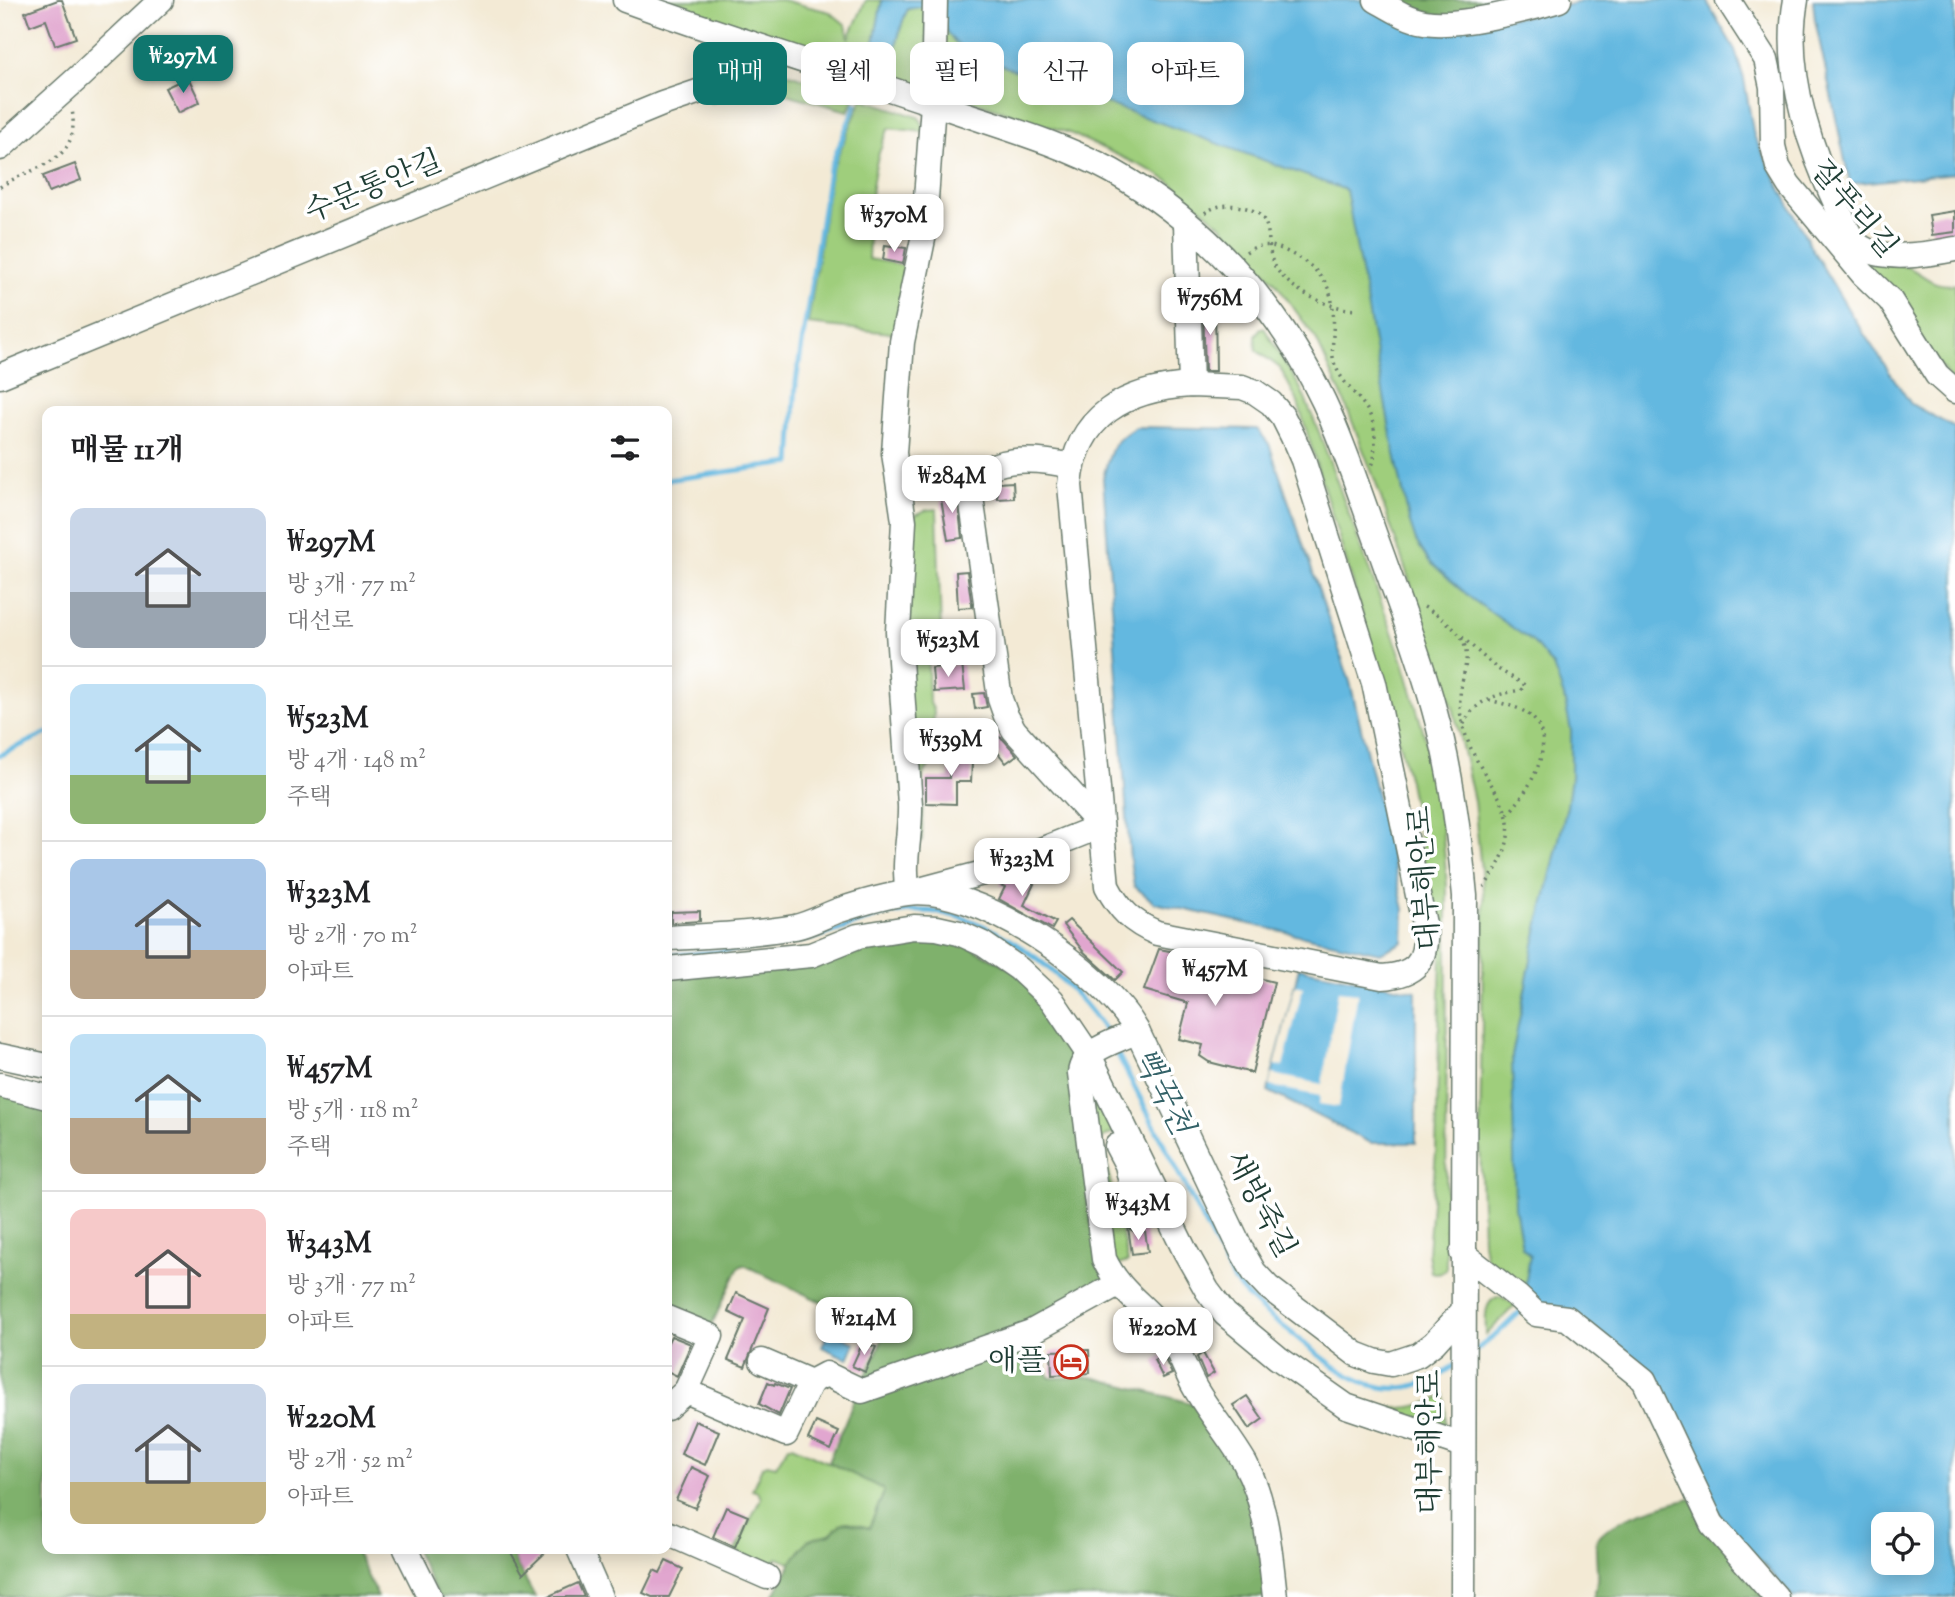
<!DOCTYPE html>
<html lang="ko">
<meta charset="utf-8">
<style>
:root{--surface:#fff;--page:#f2f2f2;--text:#202124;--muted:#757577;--line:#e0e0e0;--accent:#0f766e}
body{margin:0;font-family:"Sorts Mill Goudy","Noto Serif KR",serif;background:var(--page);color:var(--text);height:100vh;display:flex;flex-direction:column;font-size:26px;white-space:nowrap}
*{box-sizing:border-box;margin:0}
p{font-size:23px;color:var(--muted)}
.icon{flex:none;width:38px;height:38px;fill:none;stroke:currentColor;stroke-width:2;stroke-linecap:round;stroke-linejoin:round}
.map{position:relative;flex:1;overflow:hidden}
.details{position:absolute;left:42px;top:406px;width:630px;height:1148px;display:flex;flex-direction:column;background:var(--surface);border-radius:14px;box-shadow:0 4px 18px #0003}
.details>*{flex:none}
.hud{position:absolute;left:693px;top:42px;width:665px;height:63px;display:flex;gap:14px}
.fabs{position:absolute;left:1871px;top:1512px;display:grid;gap:14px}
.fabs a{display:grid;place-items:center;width:63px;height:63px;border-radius:14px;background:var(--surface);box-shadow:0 4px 18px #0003;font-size:35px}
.price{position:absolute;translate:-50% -60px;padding:0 16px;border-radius:14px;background:#fff;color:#222;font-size:23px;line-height:46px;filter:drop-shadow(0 2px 4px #0008)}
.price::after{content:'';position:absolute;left:50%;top:42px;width:21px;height:16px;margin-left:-10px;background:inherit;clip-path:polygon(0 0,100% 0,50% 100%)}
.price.on{background:var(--accent);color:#fff}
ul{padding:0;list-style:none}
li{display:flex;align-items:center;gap:21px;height:175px;padding:0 28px}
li+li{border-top:2px solid var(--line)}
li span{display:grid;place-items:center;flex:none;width:196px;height:140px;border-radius:14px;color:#555}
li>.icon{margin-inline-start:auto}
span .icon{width:84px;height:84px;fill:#fffc;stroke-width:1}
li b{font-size:30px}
h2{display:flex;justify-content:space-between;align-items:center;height:84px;padding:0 28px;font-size:30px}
.pill{padding:0 24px;border-radius:14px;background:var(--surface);box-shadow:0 4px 18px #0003;font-size:24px;line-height:63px}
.pill.on{background:var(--accent);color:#fff}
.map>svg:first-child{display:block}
</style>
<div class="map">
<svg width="1955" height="1597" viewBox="0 0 1955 1597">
<rect width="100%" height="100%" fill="#fff"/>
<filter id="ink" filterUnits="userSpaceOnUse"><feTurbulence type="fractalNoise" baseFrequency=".0143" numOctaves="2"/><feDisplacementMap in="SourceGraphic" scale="14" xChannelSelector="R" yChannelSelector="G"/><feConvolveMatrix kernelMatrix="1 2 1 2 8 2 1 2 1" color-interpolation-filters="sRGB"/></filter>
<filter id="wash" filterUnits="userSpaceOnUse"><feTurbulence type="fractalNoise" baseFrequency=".00686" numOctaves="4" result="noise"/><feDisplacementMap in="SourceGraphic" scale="28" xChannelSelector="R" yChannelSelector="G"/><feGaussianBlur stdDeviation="1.57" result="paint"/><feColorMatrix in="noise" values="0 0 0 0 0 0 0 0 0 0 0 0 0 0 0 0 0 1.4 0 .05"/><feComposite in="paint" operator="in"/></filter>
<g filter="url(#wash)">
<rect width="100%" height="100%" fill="#f3ead5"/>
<!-- green -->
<g fill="#9fce7c" stroke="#5f8658" stroke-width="2" fill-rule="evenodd">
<path d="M656,0H782L830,12L846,25L849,38L866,0H882L872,54L886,63L893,59C898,43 900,22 908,9L927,6V90Z"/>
<path d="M943,4L1343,156L1955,1079V1597H1793L1714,1509L1651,1378L1540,1308L1490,1266L1485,1255L1483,1242L1480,1141L1484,900L1474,801L1454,711L1376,483L1343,398L1316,339L1274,281L1221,225L1169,181L1152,171L1072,134L948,93L943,85ZM1883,1524H1922V1563H1883Z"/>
<polygon points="761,67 774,69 856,96 848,111 769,89 751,88 710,103 753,69"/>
<path d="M862,99L918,117L922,122L925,132L889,128C868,168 870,216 868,259L914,267L900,334L808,324L831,171Z"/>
<path d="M1872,262C1884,262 1895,262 1907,267C1925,274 1931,288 1955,284V385L1867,270Z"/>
<polygon points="1261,328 1264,328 1301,389 1319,432 1403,662 1433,765 1442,825 1447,886 1446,1270 1439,1274 1431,1272 1428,1253 1436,1151 1441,953 1409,781 1384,685 1297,400 1280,368 1256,350 1255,335"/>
<polygon points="937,509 941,632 927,632 929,701 934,711 930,765 923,775 922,842 915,826 904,688 915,515 926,510"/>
<polygon points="1086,1079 1121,1129 1101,1139 1128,1262 1112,1267"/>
<path d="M1500,1296L1515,1305L1486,1335C1486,1320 1482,1301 1500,1296Z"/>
<path d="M1445,1395L1446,1432L1381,1408C1406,1409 1423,1407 1445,1395Z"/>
<polygon points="788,1446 792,1446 871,1482 883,1490 883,1495 869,1528 848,1522 842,1523 830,1534 808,1540 791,1563 777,1558 769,1566 735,1551 761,1498 758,1492 752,1490 762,1467 767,1464 776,1466"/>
</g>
<!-- forest -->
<g fill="#7fb16c" stroke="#4f7750" stroke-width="2">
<polygon points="1384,0 1542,0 1447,19"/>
<polygon points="937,930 1016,971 1081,1051 1109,1278 1033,1328 865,1378 883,1338 882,1331 744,1265 739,1267 711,1326 667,1309 667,972"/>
<polygon points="0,1089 47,1101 47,1549 359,1549 355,1551 378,1597 0,1597"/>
<polygon points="1034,1341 1050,1378 1092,1377 1195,1404 1241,1468 1269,1597 773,1597 791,1563 808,1540 830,1534 842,1523 848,1522 869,1528 883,1495 883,1489 828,1462 855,1398"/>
<path d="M1690,1498L1764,1597H1593C1601,1578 1595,1563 1596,1544C1598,1521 1670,1503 1690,1498Z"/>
<polygon points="415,1549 509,1549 535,1597 438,1597"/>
</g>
<!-- water -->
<g fill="#64b8e0" stroke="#427a8a" stroke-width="2" fill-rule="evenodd">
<path d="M882,0H927V6L908,9C900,22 898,43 892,60C883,65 879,62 872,54Z"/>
<path d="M943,0H1361L1411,24L1521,17L1587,0H1706L1735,50L1744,79L1754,136L1812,249L1852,316L1911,404L1955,428V1597H1793L1714,1509L1651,1378L1540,1308L1524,1292L1530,1256L1522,1247L1515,1207L1512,1056L1534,944L1567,806L1571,777V731L1564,697L1553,666L1534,643L1472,599L1429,561L1416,541L1409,520L1392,440L1346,190L970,54C945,34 942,33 943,0ZM1883,1524H1922V1563H1883Z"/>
<polygon points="1813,0 1952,0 1955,2 1955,173 1850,184 1815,20"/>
<path d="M1136,427L1257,429L1269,444L1350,682L1404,909L1403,942L1380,953L1155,903L1134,886L1130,860L1103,478C1110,452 1111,441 1136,427Z"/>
<polygon points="1299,968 1416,991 1416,1143 1371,1143 1268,1091"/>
<polygon points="829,1331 855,1343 848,1359 822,1347"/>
</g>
<!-- pier -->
<g fill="#f3ead5">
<polygon points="1295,985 1303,987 1283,1067 1275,1065"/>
<polygon points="1338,991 1358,993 1339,1107 1319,1104 1320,1096 1269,1086 1272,1074 1322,1084"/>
</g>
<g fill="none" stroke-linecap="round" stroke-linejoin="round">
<!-- stream -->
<g stroke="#64b8e0" stroke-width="5">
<polyline points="667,480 791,463 796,382 829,171 856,104"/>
<polyline points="0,755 47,733"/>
<path d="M667,955C711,953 755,949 799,941C837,934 872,913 911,911C987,907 1072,976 1109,1037"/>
<path d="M1115,1049L1234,1281C1251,1303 1272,1318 1294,1335C1348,1379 1389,1413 1455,1365"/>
<polyline points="0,1069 47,1080"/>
<polyline points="1472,1353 1497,1334 1523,1309"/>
</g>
</g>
<g id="blocks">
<!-- building -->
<g fill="#e1a6cf">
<polygon points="58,0 62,0 76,38 55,45 46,20 30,26 25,12"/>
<polygon points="188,77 200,102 178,113 165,88"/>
<polygon points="75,164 81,180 49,192 43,176"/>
<polygon points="1955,211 1955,232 1932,235 1929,215"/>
<polygon points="885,245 906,248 903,264 883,260"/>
<polygon points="1203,303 1215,303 1216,371 1205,371"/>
<polygon points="1013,482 1014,498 998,499 997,483"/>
<polygon points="957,491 962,538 948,540 940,493"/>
<polygon points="967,571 972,607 958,608 956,572"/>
<polygon points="962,664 965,690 934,692 932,668"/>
<polygon points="984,693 987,707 975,709 973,694"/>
<polygon points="976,725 1003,739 1017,755 1006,763"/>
<polygon points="956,743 973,744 971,782 956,782 956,804 926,803 926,778 949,778 950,766 955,766"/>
<polygon points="1018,875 1034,884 1024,905 1056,922 1052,929 999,899 1005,887 1000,885 1002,881"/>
<polygon points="700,911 700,921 671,923 671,912"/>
<polygon points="1069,920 1123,972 1115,980 1083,951 1063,925"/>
<polygon points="1159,949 1175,952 1174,957 1274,982 1252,1073 1209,1062 1200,1056 1203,1045 1179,1039 1188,1003 1144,990"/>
<polygon points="1128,1228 1135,1232 1145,1231 1148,1252 1132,1254"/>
<polygon points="736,1293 769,1308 745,1367 728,1360 745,1320 728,1312"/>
<polygon points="847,1317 867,1326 862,1338 841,1329"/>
<polygon points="671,1336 691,1344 677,1376 667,1371 667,1344"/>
<polygon points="863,1342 876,1347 865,1372 852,1366"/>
<polygon points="1089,1350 1090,1373 1052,1375 1051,1351"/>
<polygon points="1203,1353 1214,1373 1206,1378 1197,1357"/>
<polygon points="1163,1355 1172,1374 1163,1378 1154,1360"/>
<polygon points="768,1382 774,1385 775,1383 790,1389 779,1415 759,1404"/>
<polygon points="1247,1396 1263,1419 1249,1429 1233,1405"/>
<polygon points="695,1421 719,1431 705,1465 681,1454"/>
<polygon points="816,1422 839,1432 831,1450 808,1439"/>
<polygon points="691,1467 710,1476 695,1508 676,1500"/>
<polygon points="726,1507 748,1516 735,1547 713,1537"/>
<polygon points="509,1549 549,1549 523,1574"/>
<polygon points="666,1561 683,1569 669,1597 652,1597 643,1593 654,1570 660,1573"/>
<polygon points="578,1583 584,1597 547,1597"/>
</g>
</g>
</g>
<g filter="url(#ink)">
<use href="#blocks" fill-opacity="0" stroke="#697a6c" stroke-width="2"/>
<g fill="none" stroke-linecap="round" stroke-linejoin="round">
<defs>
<g id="minor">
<path d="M625,0C732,39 840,72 947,108C1002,127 1060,143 1112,171C1205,223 1279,306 1324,402C1347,451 1363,504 1382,555C1400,606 1420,656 1434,709C1451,770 1459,833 1465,896L1463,1597"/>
<path d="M1376,0C1392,9 1407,19 1425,22C1456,28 1527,10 1559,0"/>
<polyline points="1728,0 1766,59 1772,87 1773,146 1778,167 1789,185 1863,274 1890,300 1937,375 1955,391"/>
<path d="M1796,0C1783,69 1808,144 1837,206C1843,219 1848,238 1861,247C1883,262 1930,254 1955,249"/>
<polyline points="0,148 80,76 161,0"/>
<polyline points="1186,224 1191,385"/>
<polyline points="0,376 662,104 712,87 726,80 763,48"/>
<path d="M1191,385L1242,387L1255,392L1271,403L1283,417L1293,437L1303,460L1374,683L1425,929C1427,962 1415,975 1382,977L1157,933C1133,923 1119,910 1107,886L1070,485C1076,415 1126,389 1191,385Z"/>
<path d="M923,889L983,873L1101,826L1014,730L1006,716L1000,699L971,497C973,451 1040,459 1072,466"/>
<path d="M908,892C902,863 911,834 910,805L898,632L904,521L894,453L902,342L923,239L933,104L935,0"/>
<path d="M667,938C709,936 753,934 795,927C810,924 825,915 840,910C861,903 885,896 907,893C976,883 1105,972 1137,1031L1242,1251L1254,1272L1268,1287L1356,1354L1374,1361L1391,1364L1418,1355L1434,1343L1462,1312"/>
<polyline points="667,969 811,955 858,936 914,927 937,928 959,933 983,944 1019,969 1052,1000 1089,1055 1185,1251 1207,1290 1225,1314 1278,1358 1346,1406 1462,1445"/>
<path d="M1137,1031C1117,1042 1083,1048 1080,1073L1104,1259C1121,1295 1146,1305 1168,1335C1180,1351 1185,1371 1195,1388C1210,1414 1230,1437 1245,1463C1267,1504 1270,1552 1275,1597"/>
<polyline points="0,1056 47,1066"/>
<polyline points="0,1085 47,1097"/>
<polyline points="1117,1146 1127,1165 1139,1218"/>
<polyline points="1462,1253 1518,1297 1536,1314 1567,1318 1644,1380 1712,1524 1776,1597"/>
<polyline points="667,1318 711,1336 686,1391"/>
<polyline points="762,1361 811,1382"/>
<polyline points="667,1408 686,1391 786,1434 811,1382 826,1374 862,1391 1031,1332 1118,1284"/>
<polyline points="667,1533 767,1577"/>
<polyline points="406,1549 430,1597"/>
<polyline points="579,1549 600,1597"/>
</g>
</defs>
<!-- minor casing -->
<use href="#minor" stroke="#697a6c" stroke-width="27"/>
<!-- path -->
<g stroke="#697a6c" stroke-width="3.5" stroke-dasharray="2 5" stroke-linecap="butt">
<path d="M0,187C33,164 81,166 72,109"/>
<path d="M1205,213C1214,206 1225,204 1236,206C1284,212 1259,247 1278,271C1294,293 1331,309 1358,310"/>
<path d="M1246,252C1259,243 1272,244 1286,251C1326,271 1336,290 1333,333C1333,343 1331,355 1335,365C1349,398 1377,402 1375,445C1374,453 1375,459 1372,466"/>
<path d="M1424,607C1500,651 1447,668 1463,726C1481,795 1542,809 1484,887"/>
<path d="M1462,637L1496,668L1525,685L1521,690C1496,694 1473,701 1463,726"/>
<path d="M1489,700C1500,703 1515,706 1525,712C1564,736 1529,791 1508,814"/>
</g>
<!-- minor -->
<use href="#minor" stroke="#fff" stroke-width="24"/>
</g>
</g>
<!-- icons -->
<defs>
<symbol id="hotel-ring" viewBox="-11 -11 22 22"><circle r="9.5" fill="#fff" stroke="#c8321e" stroke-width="1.5"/><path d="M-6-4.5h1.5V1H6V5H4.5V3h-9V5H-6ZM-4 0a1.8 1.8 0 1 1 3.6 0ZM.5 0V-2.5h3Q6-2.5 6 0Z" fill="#c8321e"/></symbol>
</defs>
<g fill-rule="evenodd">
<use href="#hotel-ring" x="1052" y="1343" width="38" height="38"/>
</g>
<g text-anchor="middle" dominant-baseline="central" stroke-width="7" stroke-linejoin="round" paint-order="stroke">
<!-- street labels -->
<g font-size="30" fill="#1f3d34" stroke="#fff">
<text transform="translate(374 188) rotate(-22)">수문통안길</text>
<text transform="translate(1853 210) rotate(50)">잘푸리길</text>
<text transform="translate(1426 878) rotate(-94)">대부해안로</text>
<text transform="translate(1259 1205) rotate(62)">새방죽길</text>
<text transform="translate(1431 1442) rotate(-90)">대부해안로</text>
</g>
<!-- poi labels -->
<g font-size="30" fill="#1f3d34" stroke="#fff" text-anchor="end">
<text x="1046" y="1362">애플</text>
</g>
<!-- water labels -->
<g font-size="32" font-style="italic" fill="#346268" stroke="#fff">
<text transform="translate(1161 1092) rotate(63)">뻑꾹천</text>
</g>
</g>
</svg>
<div class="fabs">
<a><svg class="icon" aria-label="locate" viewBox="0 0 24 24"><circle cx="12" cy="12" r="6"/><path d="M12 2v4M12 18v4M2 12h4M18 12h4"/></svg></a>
</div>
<b class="price on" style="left:183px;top:95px">₩297M</b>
<b class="price" style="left:894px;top:254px">₩370M</b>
<b class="price" style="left:1210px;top:337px">₩756M</b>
<b class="price" style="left:952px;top:515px">₩284M</b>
<b class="price" style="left:948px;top:679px">₩523M</b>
<b class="price" style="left:951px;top:778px">₩539M</b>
<b class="price" style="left:1022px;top:898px">₩323M</b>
<b class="price" style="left:1215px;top:1008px">₩457M</b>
<b class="price" style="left:1138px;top:1242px">₩343M</b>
<b class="price" style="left:864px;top:1357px">₩214M</b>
<b class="price" style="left:1163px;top:1367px">₩220M</b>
<div class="hud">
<a class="pill on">매매</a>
<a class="pill">월세</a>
<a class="pill">필터</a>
<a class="pill">신규</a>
<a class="pill">아파트</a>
</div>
<section class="details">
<h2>매물 11개<svg class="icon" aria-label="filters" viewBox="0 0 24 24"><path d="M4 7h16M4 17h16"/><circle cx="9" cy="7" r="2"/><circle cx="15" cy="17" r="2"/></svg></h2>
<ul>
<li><span style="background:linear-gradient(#c9d6e8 60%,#9aa5b1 0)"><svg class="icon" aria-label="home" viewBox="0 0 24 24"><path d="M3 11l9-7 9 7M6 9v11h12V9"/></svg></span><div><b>₩297M</b><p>방 3개 · 77 m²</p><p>대선로</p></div></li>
<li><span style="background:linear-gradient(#bfe0f5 65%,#8fb573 0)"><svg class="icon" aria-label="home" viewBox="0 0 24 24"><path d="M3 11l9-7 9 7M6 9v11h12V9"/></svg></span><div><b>₩523M</b><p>방 4개 · 148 m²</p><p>주택</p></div></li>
<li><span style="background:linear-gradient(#a9c7e8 65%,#b9a48a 0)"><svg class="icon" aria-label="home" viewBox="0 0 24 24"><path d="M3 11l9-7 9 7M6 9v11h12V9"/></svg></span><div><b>₩323M</b><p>방 2개 · 70 m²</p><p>아파트</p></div></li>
<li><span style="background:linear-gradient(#bfe0f5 60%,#b9a48a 0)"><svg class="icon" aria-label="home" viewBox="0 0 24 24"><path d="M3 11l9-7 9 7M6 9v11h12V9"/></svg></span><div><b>₩457M</b><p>방 5개 · 118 m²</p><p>주택</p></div></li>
<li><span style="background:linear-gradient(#f6c9c9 75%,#c2b280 0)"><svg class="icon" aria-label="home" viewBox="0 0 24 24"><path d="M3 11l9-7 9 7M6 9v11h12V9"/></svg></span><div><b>₩343M</b><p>방 3개 · 77 m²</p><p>아파트</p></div></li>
<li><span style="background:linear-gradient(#c9d6e8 70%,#c2b280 0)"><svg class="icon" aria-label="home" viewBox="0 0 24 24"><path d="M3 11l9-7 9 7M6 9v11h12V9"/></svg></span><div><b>₩220M</b><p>방 2개 · 52 m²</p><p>아파트</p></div></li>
</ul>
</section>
</div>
